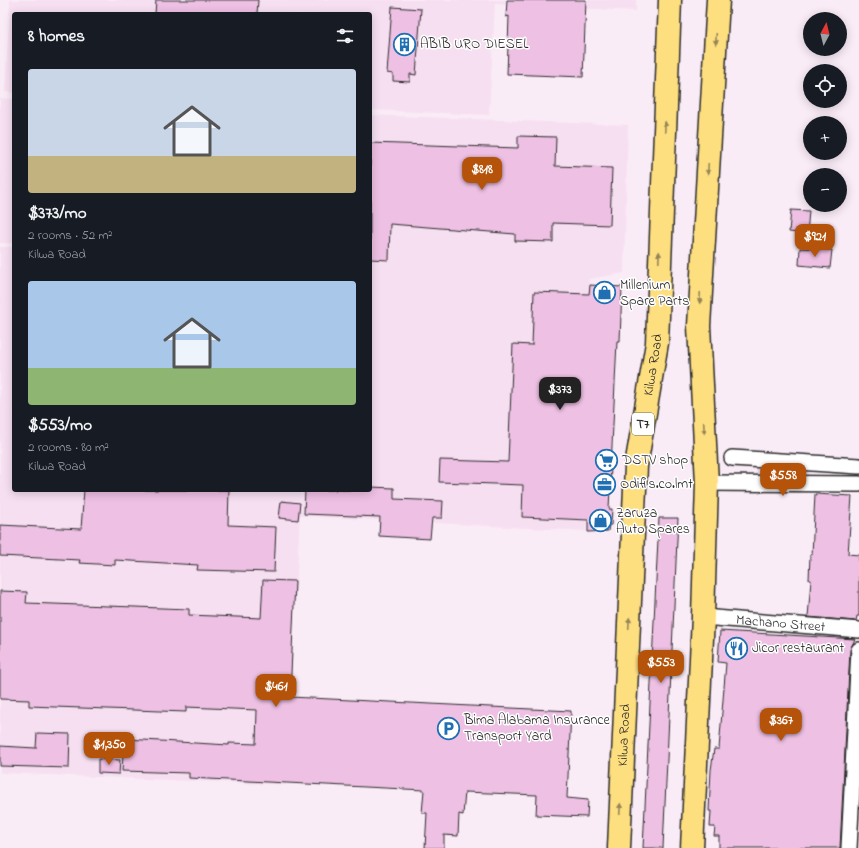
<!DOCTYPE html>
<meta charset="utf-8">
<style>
:root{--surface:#171b24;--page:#20242c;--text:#f1f3f6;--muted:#9ea1a6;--accent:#b45309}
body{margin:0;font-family:"Indie Flower",sans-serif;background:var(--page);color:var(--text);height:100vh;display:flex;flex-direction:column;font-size:15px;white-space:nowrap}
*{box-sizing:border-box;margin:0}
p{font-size:13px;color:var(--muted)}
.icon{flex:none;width:22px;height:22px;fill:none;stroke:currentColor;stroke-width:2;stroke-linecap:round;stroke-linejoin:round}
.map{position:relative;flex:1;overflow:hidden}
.side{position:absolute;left:12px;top:12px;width:360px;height:480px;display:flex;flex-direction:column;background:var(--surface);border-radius:4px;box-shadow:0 2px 10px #0003}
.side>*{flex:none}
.needle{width:26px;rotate:7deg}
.buttons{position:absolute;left:803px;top:12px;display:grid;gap:8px}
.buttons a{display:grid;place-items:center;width:44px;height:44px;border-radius:50%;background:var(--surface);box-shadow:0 2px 10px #0003;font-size:20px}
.price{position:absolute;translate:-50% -34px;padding:0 9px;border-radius:8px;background:var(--accent);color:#fff;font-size:13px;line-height:26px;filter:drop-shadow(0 1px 2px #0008)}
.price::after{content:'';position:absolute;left:50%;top:24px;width:12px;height:9px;margin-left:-6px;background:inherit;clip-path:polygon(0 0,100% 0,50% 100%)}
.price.current{background:#222;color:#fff}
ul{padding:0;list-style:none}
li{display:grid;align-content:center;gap:8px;height:212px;padding:0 16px}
li span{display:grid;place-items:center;height:124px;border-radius:4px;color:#555}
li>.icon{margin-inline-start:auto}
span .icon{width:72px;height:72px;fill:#fffc;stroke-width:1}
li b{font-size:17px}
h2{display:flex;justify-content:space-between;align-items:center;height:48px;padding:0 16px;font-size:17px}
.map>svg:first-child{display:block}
</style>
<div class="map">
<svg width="859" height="848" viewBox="0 0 859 848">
<rect width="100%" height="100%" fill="#faecf7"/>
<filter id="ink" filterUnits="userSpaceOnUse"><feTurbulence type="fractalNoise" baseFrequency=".025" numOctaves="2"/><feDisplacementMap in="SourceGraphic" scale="8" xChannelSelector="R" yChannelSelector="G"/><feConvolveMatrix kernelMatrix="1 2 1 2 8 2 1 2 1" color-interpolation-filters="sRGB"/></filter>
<g filter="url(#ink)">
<!-- built -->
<g fill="#f6dff1">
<polygon points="10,0 636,0 636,11 495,4 489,115 370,110 370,14 14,14 14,93 5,92"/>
<polygon points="0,98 14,99 14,243 0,243"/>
<polygon points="370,115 628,125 624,273 589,279 586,531 300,516 286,785 0,773 0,247 14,247 14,490 301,490 300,512 302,490 370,490"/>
</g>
<!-- building -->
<g fill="#eec0e4" stroke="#2b2b2b">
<polygon points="156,0 258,0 257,14 155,14"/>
<polygon points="507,0 586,0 583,77 507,74 509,16 506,17"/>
<polygon points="392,7 421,9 416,75 410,74 410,82 393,81 393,74 387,73"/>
<polygon points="518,136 556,137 555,166 612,168 610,225 553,223 553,242 515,241 515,234 390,224 389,260 370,259 370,143 518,148"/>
<polygon points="791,210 809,211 807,234 789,232"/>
<polygon points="800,248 832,250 830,268 799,265"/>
<polygon points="590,285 622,287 620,341 617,341 609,509 612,509 611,525 609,525 608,531 588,532 588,520 522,517 523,485 439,482 440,460 508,462 513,344 532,345 534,292 589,294"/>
<polygon points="370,487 394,488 394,499 443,501 442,518 432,518 430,539 379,536 380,517 304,514 305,490 370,490"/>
<polygon points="84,490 229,490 228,525 276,527 274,572 197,570 198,565 115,560 115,565 79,563 80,560 0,556 0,525 81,529"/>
<polygon points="815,494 852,496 848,554 859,555 859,616 857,616 856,621 808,617 811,580 809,580 810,555 812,555"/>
<polygon points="281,501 300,503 298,520 279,518"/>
<polygon points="659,518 678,518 663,848 643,848"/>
<polygon points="263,580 295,581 290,697 571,711 567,798 588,800 587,817 536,815 537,795 465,792 463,815 459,814 458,836 444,835 444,848 425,848 427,813 422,813 424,790 189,778 189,773 122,771 123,755 126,755 126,739 229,745 229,743 256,744 257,710 186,707 186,712 29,706 29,700 0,699 0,591 27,592 26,603 189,609 189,615 261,618"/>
<polygon points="720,631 855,639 850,650 840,848 719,848 719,836 714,836 715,827 710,827 711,811 709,811 711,770 714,749 719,749 726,663 718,662"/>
<polygon points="37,733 70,734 69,768 0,766 0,746 36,748"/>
<polygon points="98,759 120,760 119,774 98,773"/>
</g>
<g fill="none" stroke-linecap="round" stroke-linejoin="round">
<defs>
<g id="minor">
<polyline points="732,458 859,466"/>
<polyline points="707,483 859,484"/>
<path id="s1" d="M703,617L859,630"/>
<polyline points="849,848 859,650"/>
</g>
<g id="trunk">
<path id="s2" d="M619,848L636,466L657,343L670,0"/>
<polyline points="692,848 703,617 707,483 699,326 718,0"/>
</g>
</defs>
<!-- minor casing -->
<use href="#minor" stroke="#2b2b2b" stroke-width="18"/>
<!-- trunk casing -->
<use href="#trunk" stroke="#2b2b2b" stroke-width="25"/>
<!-- minor -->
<use href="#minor" stroke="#fff" stroke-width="15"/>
<!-- trunk -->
<use href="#trunk" stroke="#fedf80" stroke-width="22"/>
</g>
<!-- one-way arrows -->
<defs><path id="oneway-solid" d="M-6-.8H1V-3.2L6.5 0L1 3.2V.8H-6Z"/></defs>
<g fill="#948556">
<use href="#oneway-solid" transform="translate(716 39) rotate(93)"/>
<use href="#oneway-solid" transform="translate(665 127) rotate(-88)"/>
<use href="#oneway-solid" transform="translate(708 169) rotate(93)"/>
<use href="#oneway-solid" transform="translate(659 257) rotate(-88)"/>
<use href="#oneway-solid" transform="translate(700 298) rotate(93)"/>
<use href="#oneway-solid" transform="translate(704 428) rotate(87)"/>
<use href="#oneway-solid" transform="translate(629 623) rotate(-87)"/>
<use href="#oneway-solid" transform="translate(620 809) rotate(-87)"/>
</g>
</g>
<!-- icons -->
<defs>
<symbol id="building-ring" viewBox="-11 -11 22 22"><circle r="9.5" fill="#fff" stroke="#1f6fb2" stroke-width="1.5"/><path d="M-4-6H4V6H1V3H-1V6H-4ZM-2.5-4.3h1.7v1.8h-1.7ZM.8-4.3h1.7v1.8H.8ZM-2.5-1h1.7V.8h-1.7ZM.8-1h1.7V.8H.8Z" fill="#1f6fb2"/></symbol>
<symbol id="shop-ring" viewBox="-11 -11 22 22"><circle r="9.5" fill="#fff" stroke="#1f6fb2" stroke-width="1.5"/><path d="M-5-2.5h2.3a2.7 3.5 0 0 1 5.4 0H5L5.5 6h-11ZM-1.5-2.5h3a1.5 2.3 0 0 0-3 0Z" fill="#1f6fb2"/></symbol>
<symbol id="supermarket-ring" viewBox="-11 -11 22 22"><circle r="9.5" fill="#fff" stroke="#1f6fb2" stroke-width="1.5"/><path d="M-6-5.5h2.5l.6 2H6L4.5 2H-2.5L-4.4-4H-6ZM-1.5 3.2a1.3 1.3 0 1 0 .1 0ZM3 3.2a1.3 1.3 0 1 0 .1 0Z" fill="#1f6fb2"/></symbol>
<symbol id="office-ring" viewBox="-11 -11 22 22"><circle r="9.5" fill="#fff" stroke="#1f6fb2" stroke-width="1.5"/><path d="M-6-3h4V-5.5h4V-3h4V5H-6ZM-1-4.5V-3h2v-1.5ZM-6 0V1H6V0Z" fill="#1f6fb2"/></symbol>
<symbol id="restaurant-ring" viewBox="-11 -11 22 22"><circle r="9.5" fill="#fff" stroke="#1f6fb2" stroke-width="1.5"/><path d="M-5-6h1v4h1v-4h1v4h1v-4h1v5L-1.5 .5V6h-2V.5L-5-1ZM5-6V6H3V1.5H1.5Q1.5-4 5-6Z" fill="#1f6fb2"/></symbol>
<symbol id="parking-ring" viewBox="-11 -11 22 22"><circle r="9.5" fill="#fff" stroke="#1f6fb2" stroke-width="1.5"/><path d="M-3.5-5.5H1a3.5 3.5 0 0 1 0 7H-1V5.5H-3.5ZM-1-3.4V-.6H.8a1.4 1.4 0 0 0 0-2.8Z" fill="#1f6fb2"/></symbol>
</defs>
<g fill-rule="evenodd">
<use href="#building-ring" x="392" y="32" width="25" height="25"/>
<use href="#shop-ring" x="592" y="280" width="25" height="25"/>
<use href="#supermarket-ring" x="594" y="448" width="25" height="25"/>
<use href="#office-ring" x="592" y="472" width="25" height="25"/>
<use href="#shop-ring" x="588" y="508" width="25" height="25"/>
<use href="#restaurant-ring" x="724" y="636" width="25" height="25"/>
<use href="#parking-ring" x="436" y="716" width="25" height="25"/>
</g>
<g text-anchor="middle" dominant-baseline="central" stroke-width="3" stroke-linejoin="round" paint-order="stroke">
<!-- shield labels -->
<rect fill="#fff" stroke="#6b6b6b" stroke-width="1" x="632" y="413" width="22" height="22" rx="3"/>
<g font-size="13" font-weight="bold" fill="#2b2b2b">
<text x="643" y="424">T7</text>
</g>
<!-- poi labels -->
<g font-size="14" fill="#2b2b2b" stroke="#fff" text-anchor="start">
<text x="420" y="44">ABIB URO DIESEL</text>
<text x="620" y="285">Millenium<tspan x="620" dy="16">Spare Parts</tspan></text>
<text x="622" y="460">DSTV shop</text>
<text x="620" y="484">Odifis.co.lmt</text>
<text x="616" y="513">Zaruza<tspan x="616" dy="16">Auto Spares</tspan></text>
<text x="752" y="648">Jicor restaurant</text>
<text x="464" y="720">Bima Alabama Insurance<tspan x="464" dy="16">Transport Yard</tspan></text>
</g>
<!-- street labels -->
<g font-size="14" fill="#2b2b2b" stroke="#fff">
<text stroke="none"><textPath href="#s2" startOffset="485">Kilwa Road</textPath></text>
<text stroke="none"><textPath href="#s1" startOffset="78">Machano Street</textPath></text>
<text stroke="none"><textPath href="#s2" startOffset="113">Kilwa Road</textPath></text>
</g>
</g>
</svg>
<div class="buttons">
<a><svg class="needle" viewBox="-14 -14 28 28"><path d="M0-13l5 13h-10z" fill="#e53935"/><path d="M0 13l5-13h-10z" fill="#9ea1a6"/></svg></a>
<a><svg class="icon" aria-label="locate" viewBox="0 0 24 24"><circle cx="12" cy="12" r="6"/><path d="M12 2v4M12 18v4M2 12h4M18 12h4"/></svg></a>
<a>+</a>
<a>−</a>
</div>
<b class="price" style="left:482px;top:191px">$818</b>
<b class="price" style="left:815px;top:258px">$921</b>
<b class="price current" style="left:560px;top:411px">$373</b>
<b class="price" style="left:783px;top:497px">$558</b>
<b class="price" style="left:661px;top:684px">$553</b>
<b class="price" style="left:276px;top:708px">$461</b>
<b class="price" style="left:781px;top:742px">$367</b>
<b class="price" style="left:109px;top:766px">$1,350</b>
<section class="side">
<h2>8 homes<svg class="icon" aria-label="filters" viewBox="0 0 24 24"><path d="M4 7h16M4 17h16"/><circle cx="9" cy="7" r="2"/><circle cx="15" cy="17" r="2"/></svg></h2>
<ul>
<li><span style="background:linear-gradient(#c9d6e8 70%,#c2b280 0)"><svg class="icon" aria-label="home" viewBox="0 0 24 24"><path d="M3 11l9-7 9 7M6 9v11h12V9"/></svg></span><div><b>$373/mo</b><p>2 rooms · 52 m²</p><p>Kilwa Road</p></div></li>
<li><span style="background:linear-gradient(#a9c7e8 70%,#8fb573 0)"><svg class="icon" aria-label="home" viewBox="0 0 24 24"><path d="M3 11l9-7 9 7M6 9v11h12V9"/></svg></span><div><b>$553/mo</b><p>2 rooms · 80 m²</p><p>Kilwa Road</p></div></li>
</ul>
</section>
</div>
